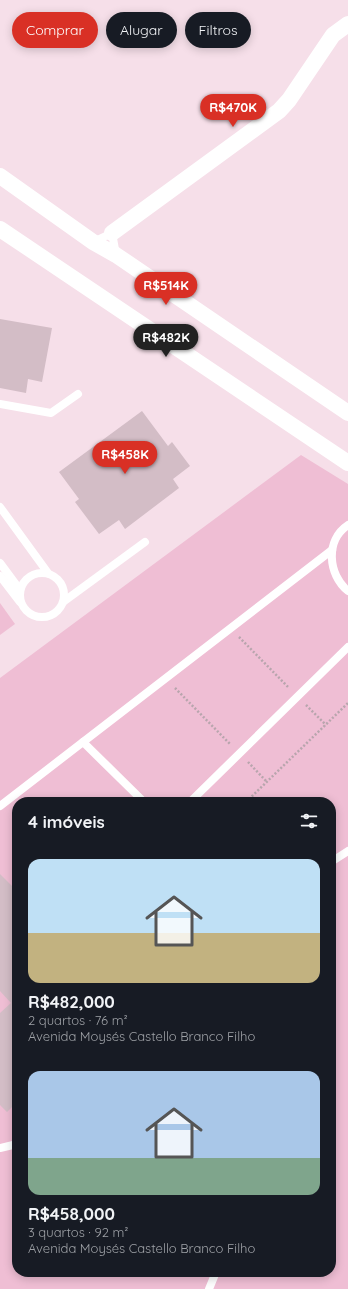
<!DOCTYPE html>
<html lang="pt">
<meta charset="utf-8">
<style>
:root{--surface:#171b24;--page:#20242c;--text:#f1f3f6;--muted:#9ea1a6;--accent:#d93025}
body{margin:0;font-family:Quicksand,sans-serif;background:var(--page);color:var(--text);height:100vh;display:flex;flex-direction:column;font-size:15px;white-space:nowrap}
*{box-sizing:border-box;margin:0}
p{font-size:13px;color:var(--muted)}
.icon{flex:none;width:22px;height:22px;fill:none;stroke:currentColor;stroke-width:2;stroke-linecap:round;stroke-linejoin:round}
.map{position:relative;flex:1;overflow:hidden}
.sheet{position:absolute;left:12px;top:797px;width:324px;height:480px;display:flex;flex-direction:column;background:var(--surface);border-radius:16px;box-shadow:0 2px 10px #0003}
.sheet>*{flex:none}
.hud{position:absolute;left:12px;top:12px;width:324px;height:36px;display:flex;gap:8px}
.price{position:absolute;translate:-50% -34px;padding:0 9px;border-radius:14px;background:var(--accent);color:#fff;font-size:13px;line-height:26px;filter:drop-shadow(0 1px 2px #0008)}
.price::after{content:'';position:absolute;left:50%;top:24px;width:12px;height:9px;margin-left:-6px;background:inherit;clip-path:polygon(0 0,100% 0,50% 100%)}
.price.on{background:#222;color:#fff}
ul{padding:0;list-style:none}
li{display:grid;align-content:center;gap:8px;height:212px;padding:0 16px}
li span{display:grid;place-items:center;height:124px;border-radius:12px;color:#555}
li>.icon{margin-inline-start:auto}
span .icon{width:72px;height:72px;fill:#fffc;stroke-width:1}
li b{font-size:17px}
h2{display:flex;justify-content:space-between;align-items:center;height:48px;padding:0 16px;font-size:17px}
.chip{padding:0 14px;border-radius:18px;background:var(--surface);box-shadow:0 2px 10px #0003;font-size:14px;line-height:36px}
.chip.on{background:var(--accent);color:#fff}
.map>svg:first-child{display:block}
</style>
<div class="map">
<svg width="348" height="1289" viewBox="0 0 348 1289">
<rect width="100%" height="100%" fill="#f6dfe9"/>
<!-- green -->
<g fill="#efbed4" fill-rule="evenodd">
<path d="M301,455L348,484V1289H0V678ZM17,802H331V1272H17Z"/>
<polygon points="0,603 15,624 0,635"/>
</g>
<!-- building -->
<g fill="#d3bdc6">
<polygon points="0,319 52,328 42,382 28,379 26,393 0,388"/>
<polygon points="142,411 168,446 172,442 190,466 173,479 179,488 125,529 119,520 99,534 75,502 79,499 59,472"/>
<polygon points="0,874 17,891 17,1102 7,1112 0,1105 0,1013 11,1003 0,991"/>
</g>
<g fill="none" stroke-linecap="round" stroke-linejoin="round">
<!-- path -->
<g stroke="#b8a5ad" stroke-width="2.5" stroke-dasharray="2 2" stroke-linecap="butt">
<polyline points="239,637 289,688"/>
<polyline points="175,688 230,744"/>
<polyline points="306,705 326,725"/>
<polyline points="248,762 267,782"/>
<polyline points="246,802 348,703"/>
</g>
<!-- lane -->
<g stroke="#fff" stroke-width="8">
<polyline points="93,242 112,233 116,255"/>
<polyline points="0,404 51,413 78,394"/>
<polyline points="0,507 48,573"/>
<path d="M348,525C325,540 328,575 348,591"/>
<polyline points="0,563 20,590"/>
<circle cx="42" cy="595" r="22"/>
<polyline points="0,576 20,602"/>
<polyline points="63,602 145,542"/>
<polyline points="83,742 144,802"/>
<polyline points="190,802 348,647"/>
<polyline points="0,806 332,550"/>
<polyline points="331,862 348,851"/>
<polyline points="0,1148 17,1144"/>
<polyline points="209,1289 216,1272"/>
</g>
<!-- street -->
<g stroke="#fff" stroke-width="16">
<polyline points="0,176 93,242 116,255 348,413"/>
<polyline points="0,229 348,463"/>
<polyline points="112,233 279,111 289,100 333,35 348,24"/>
</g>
</g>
</svg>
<b class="price" style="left:233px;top:128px">R$470K</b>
<b class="price" style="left:166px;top:306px">R$514K</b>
<b class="price on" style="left:166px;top:358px">R$482K</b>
<b class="price" style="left:125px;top:475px">R$458K</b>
<div class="hud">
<a class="chip on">Comprar</a>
<a class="chip">Alugar</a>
<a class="chip">Filtros</a>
</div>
<section class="sheet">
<h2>4 imóveis<svg class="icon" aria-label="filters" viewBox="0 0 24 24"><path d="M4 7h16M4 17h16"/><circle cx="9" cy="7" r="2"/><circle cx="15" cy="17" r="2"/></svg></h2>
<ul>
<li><span style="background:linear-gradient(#bfe0f5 60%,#c2b280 0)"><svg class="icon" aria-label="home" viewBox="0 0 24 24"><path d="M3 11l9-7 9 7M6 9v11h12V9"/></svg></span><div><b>R$482,000</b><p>2 quartos · 76 m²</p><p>Avenida Moysés Castello Branco Filho</p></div></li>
<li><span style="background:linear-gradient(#a9c7e8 70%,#7fa58c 0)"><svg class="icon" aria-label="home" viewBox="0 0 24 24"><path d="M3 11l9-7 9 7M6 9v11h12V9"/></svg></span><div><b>R$458,000</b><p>3 quartos · 92 m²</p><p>Avenida Moysés Castello Branco Filho</p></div></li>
</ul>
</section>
</div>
